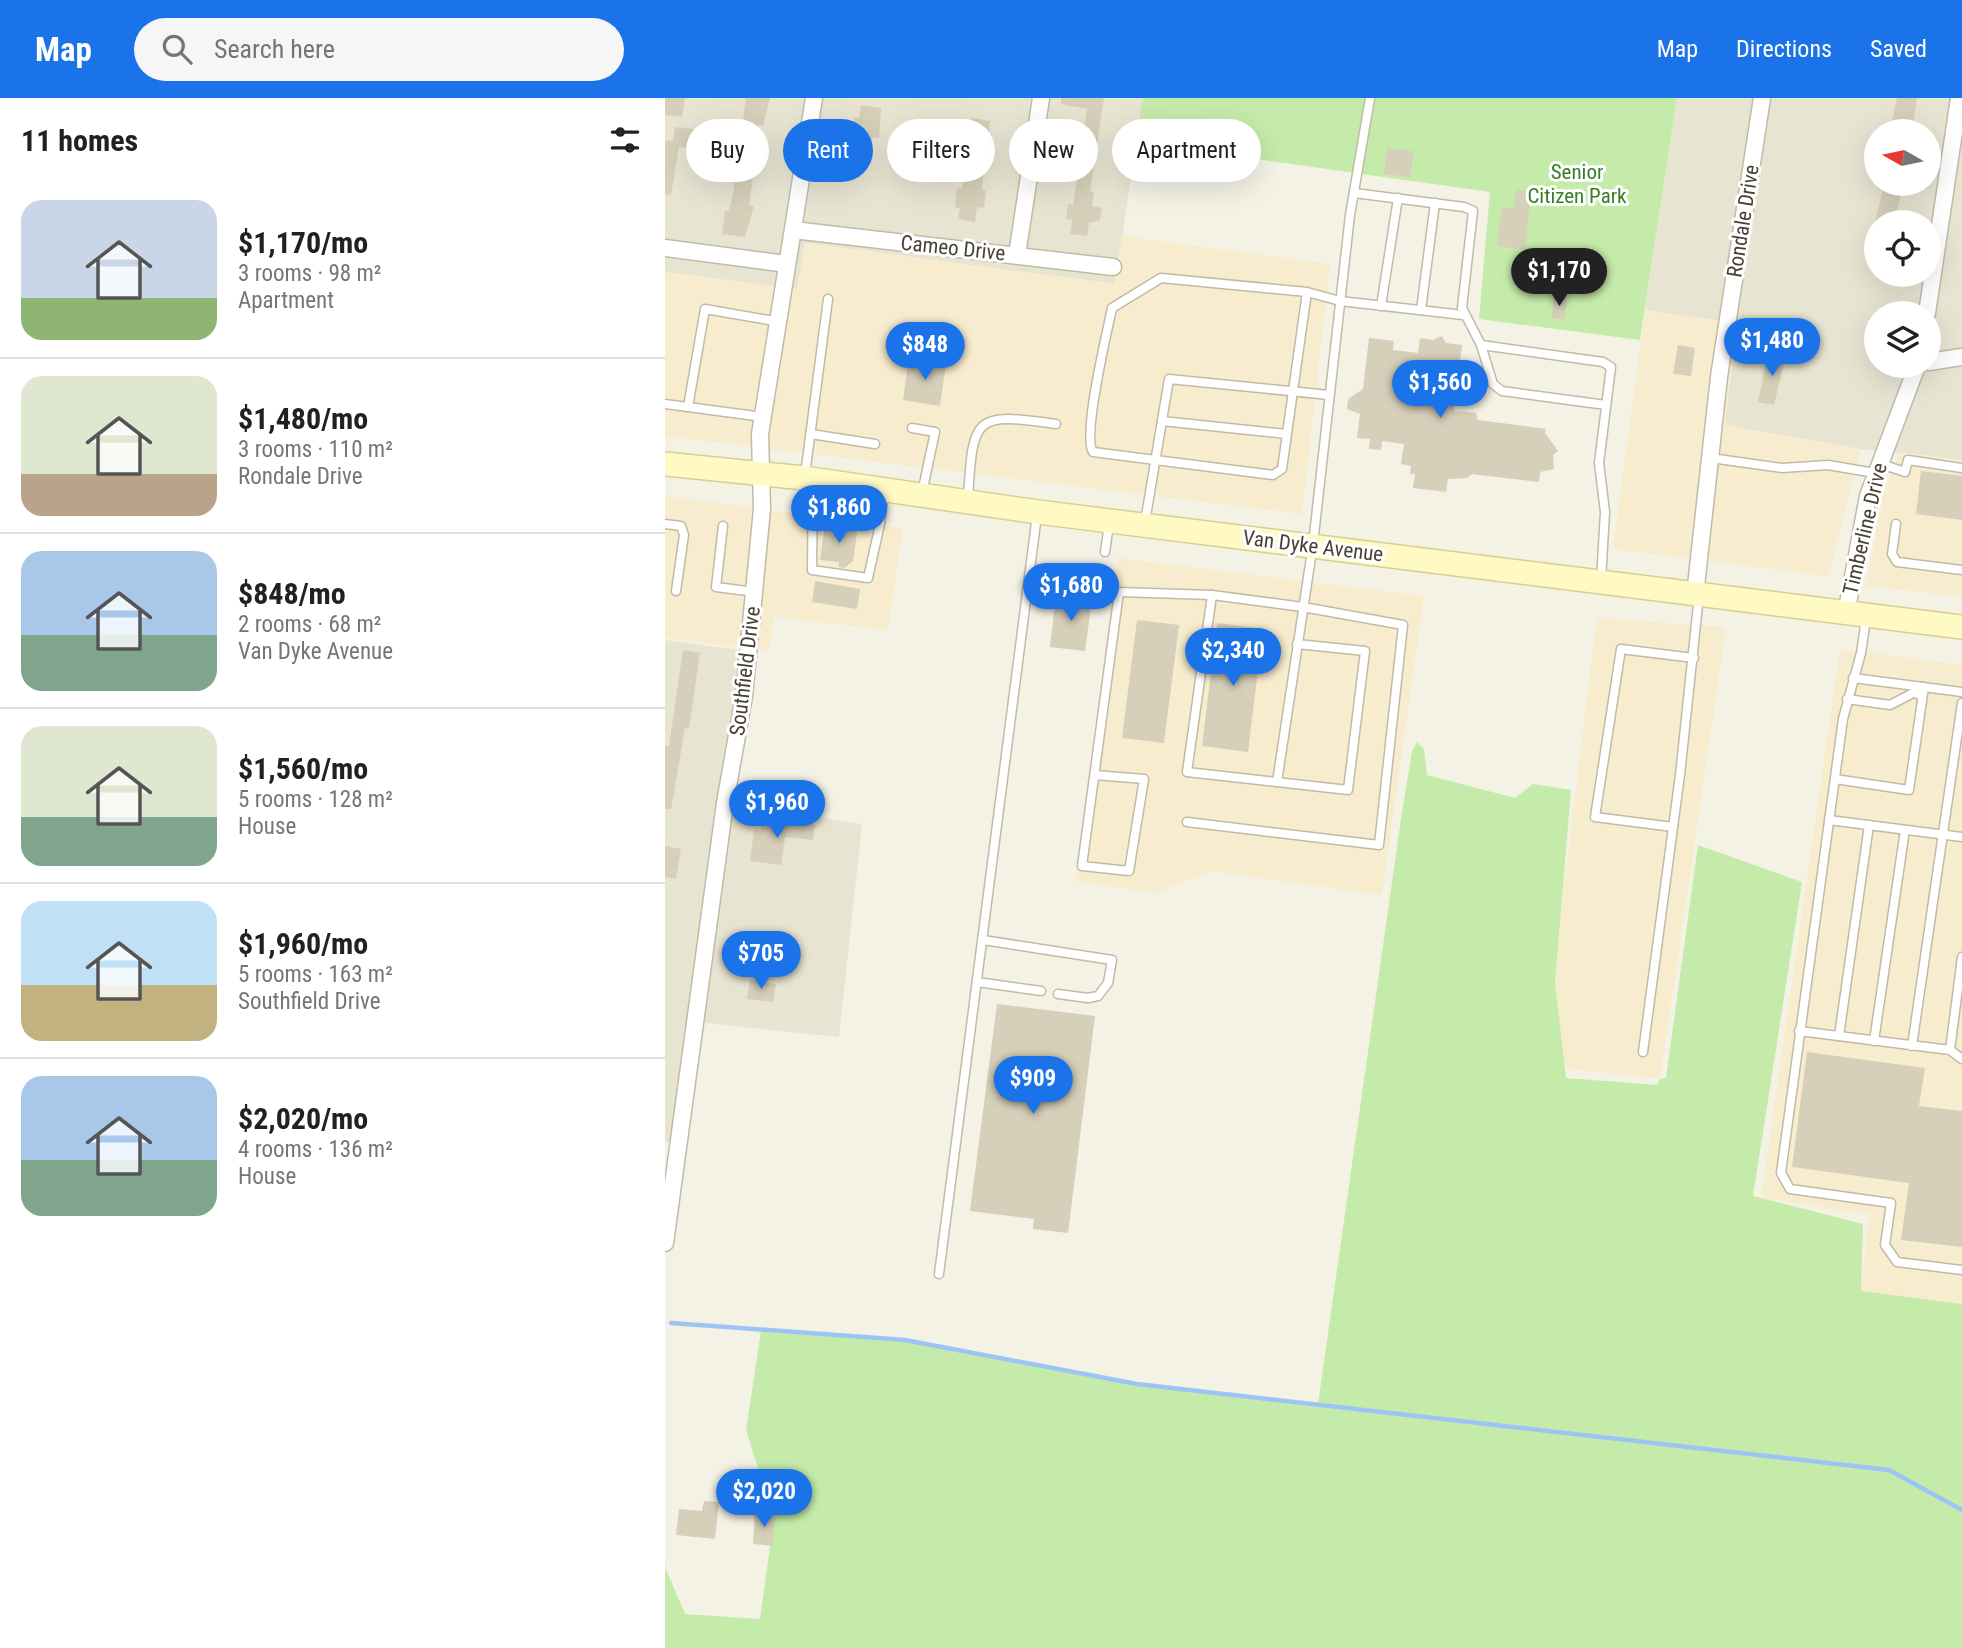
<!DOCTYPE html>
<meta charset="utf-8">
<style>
:root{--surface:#fff;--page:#f6f6f6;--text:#202124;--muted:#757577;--line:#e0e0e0;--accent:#1a73e8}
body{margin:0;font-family:"Roboto Condensed",sans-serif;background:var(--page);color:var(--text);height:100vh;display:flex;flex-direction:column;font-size:26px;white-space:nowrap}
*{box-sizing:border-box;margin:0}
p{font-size:23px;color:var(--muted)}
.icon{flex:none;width:38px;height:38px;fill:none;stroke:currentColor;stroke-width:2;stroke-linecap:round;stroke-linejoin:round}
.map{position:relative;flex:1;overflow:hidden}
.sheet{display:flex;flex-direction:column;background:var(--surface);width:665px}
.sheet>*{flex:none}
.top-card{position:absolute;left:21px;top:21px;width:665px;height:63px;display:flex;gap:14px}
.needle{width:46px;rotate:279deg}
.tools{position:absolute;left:1199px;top:21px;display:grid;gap:14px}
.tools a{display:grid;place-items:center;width:77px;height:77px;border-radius:50%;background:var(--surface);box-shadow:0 7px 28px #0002;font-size:35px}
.price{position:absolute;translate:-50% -60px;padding:0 16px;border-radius:24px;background:var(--accent);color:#fff;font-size:23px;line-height:46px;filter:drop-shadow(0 2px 4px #0008)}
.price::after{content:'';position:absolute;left:50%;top:42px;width:21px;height:16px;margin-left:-10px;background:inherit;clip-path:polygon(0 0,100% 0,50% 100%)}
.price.current{background:#222;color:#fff}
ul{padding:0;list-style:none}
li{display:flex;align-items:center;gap:21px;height:175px;padding:0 21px}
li+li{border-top:2px solid var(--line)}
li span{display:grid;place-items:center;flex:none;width:196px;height:140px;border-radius:21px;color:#555}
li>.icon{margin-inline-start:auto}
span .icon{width:84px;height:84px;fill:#fffc;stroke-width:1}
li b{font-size:30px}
h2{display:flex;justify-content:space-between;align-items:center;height:84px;padding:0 21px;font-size:30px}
.tag{padding:0 24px;border-radius:32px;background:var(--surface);box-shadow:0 7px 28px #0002;font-size:24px;line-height:63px}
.tag.current{background:var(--accent);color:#fff}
header{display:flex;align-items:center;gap:42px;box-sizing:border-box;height:98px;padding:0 35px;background:var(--accent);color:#fff}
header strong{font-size:33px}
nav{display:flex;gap:38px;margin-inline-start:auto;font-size:24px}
.search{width:490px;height:63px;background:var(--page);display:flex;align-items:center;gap:18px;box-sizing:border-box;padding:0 24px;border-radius:38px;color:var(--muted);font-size:26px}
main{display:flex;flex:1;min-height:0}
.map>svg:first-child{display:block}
</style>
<header>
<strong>Map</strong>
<div class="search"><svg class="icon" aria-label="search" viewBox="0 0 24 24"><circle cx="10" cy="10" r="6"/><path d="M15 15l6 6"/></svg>Search here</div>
<nav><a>Map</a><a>Directions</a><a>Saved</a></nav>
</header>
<main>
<section class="sheet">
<h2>11 homes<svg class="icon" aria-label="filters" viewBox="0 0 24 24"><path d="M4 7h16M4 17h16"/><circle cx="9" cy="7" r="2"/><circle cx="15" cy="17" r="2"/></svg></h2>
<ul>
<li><span style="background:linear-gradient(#c9d6e8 70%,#8fb573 0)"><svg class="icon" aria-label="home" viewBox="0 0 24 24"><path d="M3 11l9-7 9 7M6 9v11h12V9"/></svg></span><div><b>$1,170/mo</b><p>3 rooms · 98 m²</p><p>Apartment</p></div></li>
<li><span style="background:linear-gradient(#dfe7d0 70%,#b9a48a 0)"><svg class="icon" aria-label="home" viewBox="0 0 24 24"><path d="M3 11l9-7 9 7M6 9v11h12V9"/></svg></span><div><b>$1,480/mo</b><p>3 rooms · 110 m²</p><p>Rondale Drive</p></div></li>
<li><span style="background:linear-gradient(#a9c7e8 60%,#7fa58c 0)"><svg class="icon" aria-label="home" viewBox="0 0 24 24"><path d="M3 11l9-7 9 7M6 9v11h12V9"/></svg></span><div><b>$848/mo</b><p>2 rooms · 68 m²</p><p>Van Dyke Avenue</p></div></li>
<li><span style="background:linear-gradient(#dfe7d0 65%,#7fa58c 0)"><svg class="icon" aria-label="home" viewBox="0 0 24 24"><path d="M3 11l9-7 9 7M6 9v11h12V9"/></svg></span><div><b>$1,560/mo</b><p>5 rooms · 128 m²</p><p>House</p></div></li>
<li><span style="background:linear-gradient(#bfe0f5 60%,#c2b280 0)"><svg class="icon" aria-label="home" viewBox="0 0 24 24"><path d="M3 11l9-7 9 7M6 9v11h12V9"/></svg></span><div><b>$1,960/mo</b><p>5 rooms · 163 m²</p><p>Southfield Drive</p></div></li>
<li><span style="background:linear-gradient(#a9c7e8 60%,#7fa58c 0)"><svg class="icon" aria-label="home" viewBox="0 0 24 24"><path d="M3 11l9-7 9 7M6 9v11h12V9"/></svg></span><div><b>$2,020/mo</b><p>4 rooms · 136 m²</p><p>House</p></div></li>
</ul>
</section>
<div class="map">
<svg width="1297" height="1550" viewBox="0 0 1297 1550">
<rect width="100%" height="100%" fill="#f4f1e5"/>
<!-- residential -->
<g fill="#e8e4d2" fill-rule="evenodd">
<polygon points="0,0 478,0 450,186 141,145 132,191 0,174"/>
<path d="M1012,0H1297V362L1195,351L1060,327L980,212ZM1211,33H1264V86H1211ZM1211,124H1264V177H1211ZM1211,215H1264V268H1211Z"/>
<polygon points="0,542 83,553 60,705 197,726 174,939 30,924 14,1046 0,1044"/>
</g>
<!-- commercial -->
<g fill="#f8ecce">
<polygon points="457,138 665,166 637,416 0,338 0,174 132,191 140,145 449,186"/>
<polygon points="980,212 1072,225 1060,327 1195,351 1163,478 948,451"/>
<polygon points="1235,354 1297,362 1297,499 1201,488 1218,397"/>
<polygon points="0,398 238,430 223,532 109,519 104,553 0,540"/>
<polygon points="452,460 759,498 717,797 546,773 491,795 411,784"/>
<polygon points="932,520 1061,529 995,981 877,968"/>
<polygon points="1175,551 1297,567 1297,1206 1196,1193 1204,1116 1096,1100"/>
</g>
<!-- green -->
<g fill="#c5ebaa">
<polygon points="478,0 1012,0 975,242 814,221 825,94 471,44"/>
<polygon points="752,644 759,651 762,677 850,700 868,686 906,692 890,884 901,980 992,987 995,981 1001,980 1033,747 1137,784 1088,1098 1198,1126 1196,1193 1297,1206 1297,1550 0,1550 0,1469 20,1516 95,1521 109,1421 81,1332 96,1233 240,1242 472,1286 653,1306 736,721 747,653"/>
</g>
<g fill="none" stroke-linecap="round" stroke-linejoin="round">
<!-- stream -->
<polyline stroke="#9cc5f6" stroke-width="4.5" points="6,1225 240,1242 472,1286 1224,1372 1297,1412"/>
</g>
<!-- building -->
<g fill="#d6cfb9">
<polygon points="0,0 20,0 17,19 0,17"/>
<polygon points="81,0 105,0 98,28 93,27 89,51 98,53 95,69 92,68 90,80 88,80 84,107 89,108 80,139 57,136 60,113 64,113 69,91"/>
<polygon points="396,0 439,0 425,94 429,94 427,108 437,110 435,122 424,125 422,138 405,136 407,122 401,121 403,106 408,107 414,66 406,65 408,51 412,52 415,36 418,36 422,11 396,6"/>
<polygon points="1232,0 1252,0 1247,33 1228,33 1229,28 1226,27"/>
<polygon points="196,7 216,10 214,40 208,39 205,53 189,50 191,39 186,38 189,19 194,20"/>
<polygon points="307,20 325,23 318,80 317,92 321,93 319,110 312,109 310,124 293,121 295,110 290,109 292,90 297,91 299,77 303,78 307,50 299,49"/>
<polygon points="10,29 29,31 26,51 14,49 6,97 0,96 0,42 8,43"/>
<polygon points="722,50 748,53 746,79 719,76"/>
<polygon points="1219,86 1239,86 1229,124 1210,124"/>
<polygon points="851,92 866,94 860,152 832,148 837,109 849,110"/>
<polygon points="890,197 902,199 899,222 886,220"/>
<polygon points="777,238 781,245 797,247 789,313 811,315 813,322 881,331 880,335 893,353 888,357 889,371 875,374 874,384 807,376 802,380 783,381 781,394 748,390 750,376 745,376 746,368 736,366 739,346 717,343 716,352 704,351 705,341 692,340 695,316 682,311 683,301 698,291 704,240 729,243 728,252 753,255 755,240 768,242"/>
<polygon points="1013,247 1030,250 1026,278 1008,276"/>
<polygon points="1103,254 1121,257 1109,307 1093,304"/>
<polygon points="244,259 281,265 275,308 238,302"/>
<polygon points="1256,373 1297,378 1297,422 1251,416"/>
<polygon points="160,427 189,431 192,435 188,463 179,470 174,469 174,464 155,462"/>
<polygon points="150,483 195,491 192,511 147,504"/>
<polygon points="391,497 427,501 420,553 385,549"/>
<polygon points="472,522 514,527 499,645 457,640"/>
<polygon points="552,525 598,531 583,654 537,648"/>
<polygon points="18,552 35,555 24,631 20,630 6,711 0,711 0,648 4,648"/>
<polygon points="97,722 150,726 148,742 120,739 116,767 85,763 89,732 96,732"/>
<polygon points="0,748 16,751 11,781 0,779"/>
<polygon points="85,882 111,886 108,904 82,901"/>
<polygon points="332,906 430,918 403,1135 368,1131 369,1121 305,1113"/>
<polygon points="1142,954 1260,970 1254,1008 1297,1013 1297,1149 1236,1142 1244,1085 1127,1069"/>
<polygon points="39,1403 54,1404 50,1441 11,1437 14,1411 37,1413"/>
<polygon points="90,1414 110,1416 108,1448 88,1446"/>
</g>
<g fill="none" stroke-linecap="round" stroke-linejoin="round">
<defs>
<g id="service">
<polyline points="689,95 799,109 808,113 797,210 816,247"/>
<path d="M642,194L617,371L608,377L428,354C417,337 442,235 447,210L496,180L642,194L675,203L798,217"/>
<polyline points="716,208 733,100"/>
<polyline points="756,212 770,105"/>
<polyline points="0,306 98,319"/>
<polyline points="23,309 40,211 115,224"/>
<polyline points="497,323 621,336"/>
<polyline points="247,330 270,334 257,395"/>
<polyline points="146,336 210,346"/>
<polyline points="1046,360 1117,370 1163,367 1210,375"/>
<polyline points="1213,365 1240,374 1243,362 1297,370"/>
<polyline points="140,377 163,201"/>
<polyline points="148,385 147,472 203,480 215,426 219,394"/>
<path d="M303,400C308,318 309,314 391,326"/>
<polyline points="480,424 504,281 664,297"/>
<polyline points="0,426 16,428 19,437 11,493"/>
<polyline points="1231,426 1227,456 1232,464 1297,472"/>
<polyline points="58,428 51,489 90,494"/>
<polyline points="440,454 444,426"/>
<polyline points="936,482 940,414 934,365 946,269 938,264 816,247 828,286 837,293 941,307"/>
<polyline points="547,497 522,674 683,692 700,553 632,546"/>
<polyline points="1201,521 1196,555 1178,621 1116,1075 1125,1091 1226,1105 1220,1147 1232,1164 1297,1172"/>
<polyline points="1188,580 1297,594"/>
<polyline points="1182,601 1225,607 1250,594 1257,599"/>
<polyline points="430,677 479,681 464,773 417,768 454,494 547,497 638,509 738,527 714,747 522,724"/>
<polyline points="1170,681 1244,692 1259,589"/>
<polyline points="612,684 648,446 685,117 705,0"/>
<polyline points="1164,722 1297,739"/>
<polyline points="1008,729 930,719 956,551 1029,560"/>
<polyline points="318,842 447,862 443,885 433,898 423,900 393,896"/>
<polyline points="312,884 376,893"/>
<polyline points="1134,933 1285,952 1297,961"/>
<polyline points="1174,938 1204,727"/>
<polyline points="1209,943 1240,732"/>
<polyline points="1247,948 1297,605"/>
<polyline points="1285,952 1297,859"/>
<polyline points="978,954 1015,677 1034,497"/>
<polyline points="274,1176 372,417"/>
</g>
<g id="minor">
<polyline points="128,132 448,169"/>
<polyline points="0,150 122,166"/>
<polyline points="352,157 376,0"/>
<polyline points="1262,215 1294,0"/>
<polyline points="1264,264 1297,259"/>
<polyline points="1030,497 1054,279 1097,0"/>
<polyline points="1181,516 1203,398 1252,268"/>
<polyline points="0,1145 60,705 79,598 97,411 95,336 149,0"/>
</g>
<polyline id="secondary" points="0,366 139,380 373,414 1297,529"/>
</defs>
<!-- service casing -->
<use href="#service" stroke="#c0bba7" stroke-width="11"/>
<!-- minor casing -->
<use href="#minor" stroke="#c0bba7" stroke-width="19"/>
<!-- secondary casing -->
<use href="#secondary" stroke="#d7cf91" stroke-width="26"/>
<!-- service -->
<use href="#service" stroke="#fff" stroke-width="8"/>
<!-- minor -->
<use href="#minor" stroke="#fff" stroke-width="16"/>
<!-- secondary -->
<use href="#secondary" stroke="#fff9c4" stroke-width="23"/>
</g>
<g text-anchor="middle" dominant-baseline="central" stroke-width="6" stroke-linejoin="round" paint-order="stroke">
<!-- park labels -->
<g font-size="21" fill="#387d23" stroke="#fff">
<text x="912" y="74">Senior<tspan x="912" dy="24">Citizen Park</tspan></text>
</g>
<!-- street labels -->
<g font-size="21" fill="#474234" stroke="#fff">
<text transform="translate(1078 123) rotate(-81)">Rondale Drive</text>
<text transform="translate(288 150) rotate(6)">Cameo Drive</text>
<text transform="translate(1200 431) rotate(-77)">Timberline Drive</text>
<text transform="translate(648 448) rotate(7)">Van Dyke Avenue</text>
<text transform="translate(80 573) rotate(-83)">Southfield Drive</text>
</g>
</g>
</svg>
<div class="tools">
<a><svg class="needle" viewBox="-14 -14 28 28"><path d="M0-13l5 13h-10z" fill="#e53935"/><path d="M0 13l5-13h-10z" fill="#757577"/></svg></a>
<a><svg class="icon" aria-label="locate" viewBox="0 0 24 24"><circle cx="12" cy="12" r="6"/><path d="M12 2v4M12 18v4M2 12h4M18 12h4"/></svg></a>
<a><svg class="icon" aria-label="layers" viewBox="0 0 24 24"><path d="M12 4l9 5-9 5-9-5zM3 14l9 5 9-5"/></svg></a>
</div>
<b class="price current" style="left:894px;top:210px">$1,170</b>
<b class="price" style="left:1107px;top:280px">$1,480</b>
<b class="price" style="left:260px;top:284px">$848</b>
<b class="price" style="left:775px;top:322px">$1,560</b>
<b class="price" style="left:174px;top:447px">$1,860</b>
<b class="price" style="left:406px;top:525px">$1,680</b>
<b class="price" style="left:568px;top:590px">$2,340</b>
<b class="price" style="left:112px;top:742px">$1,960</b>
<b class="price" style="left:96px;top:893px">$705</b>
<b class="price" style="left:368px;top:1018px">$909</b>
<b class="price" style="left:99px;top:1431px">$2,020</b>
<div class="top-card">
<a class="tag">Buy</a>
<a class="tag current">Rent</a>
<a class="tag">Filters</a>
<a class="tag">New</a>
<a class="tag">Apartment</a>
</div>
</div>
</main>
